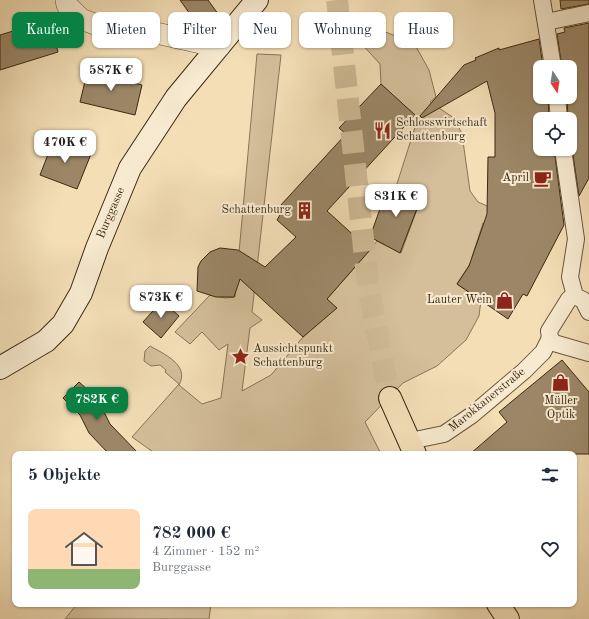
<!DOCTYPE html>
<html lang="de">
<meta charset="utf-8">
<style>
:root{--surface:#fff;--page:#f6f6f7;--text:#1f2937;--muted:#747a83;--line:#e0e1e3;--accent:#0b8043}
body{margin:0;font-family:"Old Standard TT",serif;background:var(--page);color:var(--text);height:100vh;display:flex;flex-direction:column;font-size:15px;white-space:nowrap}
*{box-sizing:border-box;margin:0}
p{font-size:13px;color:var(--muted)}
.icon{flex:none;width:22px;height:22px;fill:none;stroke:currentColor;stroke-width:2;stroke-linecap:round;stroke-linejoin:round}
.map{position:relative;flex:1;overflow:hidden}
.panel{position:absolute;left:12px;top:451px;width:565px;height:156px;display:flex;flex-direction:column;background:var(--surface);border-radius:8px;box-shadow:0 1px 3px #0004}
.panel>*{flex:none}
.top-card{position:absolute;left:12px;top:12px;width:565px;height:36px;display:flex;gap:8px}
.needle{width:26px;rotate:168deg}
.fabs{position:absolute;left:533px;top:60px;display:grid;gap:8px}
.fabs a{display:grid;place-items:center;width:44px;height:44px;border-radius:8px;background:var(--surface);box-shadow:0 1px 3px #0004;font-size:20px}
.price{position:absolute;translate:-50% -34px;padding:0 9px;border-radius:8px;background:#fff;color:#222;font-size:13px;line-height:26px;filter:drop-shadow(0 1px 2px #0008)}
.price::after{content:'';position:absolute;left:50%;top:24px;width:12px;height:9px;margin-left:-6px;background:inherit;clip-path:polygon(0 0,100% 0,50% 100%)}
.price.selected{background:var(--accent);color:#fff}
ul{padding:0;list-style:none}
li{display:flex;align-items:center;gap:12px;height:100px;padding:0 16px}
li+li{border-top:1px solid var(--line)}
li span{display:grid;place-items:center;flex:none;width:112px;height:80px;border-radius:8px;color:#555}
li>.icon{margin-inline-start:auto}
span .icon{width:48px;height:48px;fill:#fffc;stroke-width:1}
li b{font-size:17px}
h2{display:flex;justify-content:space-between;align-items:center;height:48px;padding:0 16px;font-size:17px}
.tag{padding:0 14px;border-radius:8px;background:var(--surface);box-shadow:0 1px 3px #0004;font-size:14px;line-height:36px}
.tag.selected{background:var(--accent);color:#fff}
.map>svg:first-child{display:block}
</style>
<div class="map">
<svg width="589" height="619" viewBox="0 0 589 619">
<rect width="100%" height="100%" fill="#f3deb6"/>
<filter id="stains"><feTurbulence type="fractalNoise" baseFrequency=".005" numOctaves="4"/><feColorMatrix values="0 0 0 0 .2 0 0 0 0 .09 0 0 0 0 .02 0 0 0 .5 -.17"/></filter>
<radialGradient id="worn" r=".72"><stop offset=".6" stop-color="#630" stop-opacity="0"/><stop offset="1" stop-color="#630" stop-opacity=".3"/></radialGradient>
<!-- green -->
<g fill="#d4bf9a" stroke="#887456">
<path d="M375,28L414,43L429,70L436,97L430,102L454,118L462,134L470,191L478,202L492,208L487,224L483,223L472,257L473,259L457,284L481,300L479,316L466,340L437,366L403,383L365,422L381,454H156L132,437L179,384L165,372L166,370L160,365L151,366L144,361L145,351L150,346C164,354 190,365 179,385L202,404L221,398L228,344L219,350L202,332L190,344L175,332L210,295L225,298L235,297L257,54L281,55L252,312L262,320L250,328L242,391L271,375L303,337L336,308L327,299L377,241L401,253L423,193L395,190L418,118L381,84L380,64L360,42Z"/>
<polygon points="77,604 211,604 209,619 65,619"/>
</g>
<!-- building -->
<g fill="#9b8767" stroke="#3b2912">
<polygon points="180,0 208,0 221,18 202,31"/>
<polygon points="560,0 589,0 589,4 561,9"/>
<polygon points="49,20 58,52 0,70 0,35"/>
<polygon points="589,23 589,178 579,196 572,148 570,143 570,119 568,119 567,97 570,97 570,67 562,67 557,34 565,32 564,28"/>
<polygon points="539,39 543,67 540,67 540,97 548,97 549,119 540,119 540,149 554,149 564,225 527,296 523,294 508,319 457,284 469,266 487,214 488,157 495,157 495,113 487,81 422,118 420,116 464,65 476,60 475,58 499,48 499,50"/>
<polygon points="88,69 122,77 121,80 142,85 135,115 80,102"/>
<polygon points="381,84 415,115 327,211 370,250 327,299 337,308 303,337 240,279 234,297 216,297 197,291 198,267 201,261 210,252 220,248 238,250 265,267 296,237 277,220 284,208 280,206 346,134 339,128"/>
<polygon points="54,139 91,154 77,189 40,175"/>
<polygon points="387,189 423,193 400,253 370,237"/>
<polygon points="162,301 179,316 161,338 143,322"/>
<polygon points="562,360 589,392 589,454 470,454 507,422 499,412"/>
<polygon points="79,382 97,398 110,424 139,454 109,454 89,433 80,415 63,398"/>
</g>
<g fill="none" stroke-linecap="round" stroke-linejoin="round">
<!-- primary-tunnel -->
<polyline stroke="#ceba95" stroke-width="22" stroke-dasharray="22 11" stroke-linecap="butt" points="337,0 368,285 390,398"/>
<defs>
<g id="pedestrian">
<polyline points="542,0 553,67"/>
<polyline points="546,22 589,13"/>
<polyline points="557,97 559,119"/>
<polyline points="563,149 576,239 570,277 575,296 583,300 589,312"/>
<polyline points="575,296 569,299 549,331 550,338 554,343 589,353"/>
<polyline points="410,441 444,434 472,415 524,371 543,352 550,338"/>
</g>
<polyline id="minor" points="66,0 67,5 81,19 100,26 120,25 219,47"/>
<polyline id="secondary" points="0,368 46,341 63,324 81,293 97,248 130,168 176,98 257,0"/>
<g id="primary">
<polyline points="390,398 415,454"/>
<polyline points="498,604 508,619"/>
</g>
</defs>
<!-- pedestrian casing -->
<use href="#pedestrian" stroke="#69563b" stroke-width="18"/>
<!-- minor casing -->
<use href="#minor" stroke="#69563b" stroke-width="22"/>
<!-- secondary casing -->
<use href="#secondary" stroke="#3b2912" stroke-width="24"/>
<!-- primary casing -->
<use href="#primary" stroke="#3b2912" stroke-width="24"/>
<!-- pedestrian -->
<use href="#pedestrian" stroke="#f7ead0" stroke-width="16"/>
<!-- minor -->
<use href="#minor" stroke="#f7ead0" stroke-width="21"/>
<!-- secondary -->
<use href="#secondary" stroke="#f7ead0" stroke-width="22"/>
<!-- primary -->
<use href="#primary" stroke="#f3deb6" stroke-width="22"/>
</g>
<!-- icons -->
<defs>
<symbol id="restaurant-bare" viewBox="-9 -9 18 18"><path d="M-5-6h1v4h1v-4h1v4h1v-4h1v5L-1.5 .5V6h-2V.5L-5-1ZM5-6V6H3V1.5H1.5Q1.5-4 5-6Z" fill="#8f2418" stroke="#f7ead0" stroke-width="2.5" paint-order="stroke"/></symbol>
<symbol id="cafe-bare" viewBox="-9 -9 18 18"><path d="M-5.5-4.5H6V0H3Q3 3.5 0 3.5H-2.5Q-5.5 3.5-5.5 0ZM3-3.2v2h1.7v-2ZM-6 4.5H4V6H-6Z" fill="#8f2418" stroke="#f7ead0" stroke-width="2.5" paint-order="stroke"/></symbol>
<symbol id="building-bare" viewBox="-9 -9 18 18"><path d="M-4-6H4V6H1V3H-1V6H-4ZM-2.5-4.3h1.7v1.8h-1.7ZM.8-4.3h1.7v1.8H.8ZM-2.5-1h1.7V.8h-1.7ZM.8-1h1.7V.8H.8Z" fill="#8f2418" stroke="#f7ead0" stroke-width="2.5" paint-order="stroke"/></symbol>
<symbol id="shop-bare" viewBox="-9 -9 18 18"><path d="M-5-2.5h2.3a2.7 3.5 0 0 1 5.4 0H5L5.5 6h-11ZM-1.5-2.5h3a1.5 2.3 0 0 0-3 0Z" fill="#8f2418" stroke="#f7ead0" stroke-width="2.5" paint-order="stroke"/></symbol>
<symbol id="sight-bare" viewBox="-9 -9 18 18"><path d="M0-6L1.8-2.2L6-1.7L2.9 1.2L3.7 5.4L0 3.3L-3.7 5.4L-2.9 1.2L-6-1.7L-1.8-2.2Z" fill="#8f2418" stroke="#f7ead0" stroke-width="2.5" paint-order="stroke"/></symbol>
</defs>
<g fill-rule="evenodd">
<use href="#restaurant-bare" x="370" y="118" width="25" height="25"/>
<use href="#cafe-bare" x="530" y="166" width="25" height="25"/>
<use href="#building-bare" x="292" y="198" width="25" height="25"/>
<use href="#shop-bare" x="492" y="288" width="25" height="25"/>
<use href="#sight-bare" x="228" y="344" width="25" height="25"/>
<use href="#shop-bare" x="548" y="370" width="25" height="25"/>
</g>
<g text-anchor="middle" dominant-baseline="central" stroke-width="4" stroke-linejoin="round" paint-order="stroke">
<!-- poi labels -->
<g font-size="12" fill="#3b2912" stroke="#f7ead0" text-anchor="end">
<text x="396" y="123" text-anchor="start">Schlosswirtschaft<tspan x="396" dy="14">Schattenburg</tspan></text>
<text x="529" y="178">April</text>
<text x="291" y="210">Schattenburg</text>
<text x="492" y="300">Lauter Wein</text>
<text x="253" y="349" text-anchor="start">Aussichtspunkt<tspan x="253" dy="14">Schattenburg</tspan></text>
<text x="561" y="401" text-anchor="middle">Müller<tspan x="561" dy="14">Optik</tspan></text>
</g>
<!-- street labels -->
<g font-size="12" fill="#3b2912" stroke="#f7ead0">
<text transform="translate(111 213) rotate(-67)">Burggasse</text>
<text transform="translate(487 400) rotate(-39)">Marokkanerstraße</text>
</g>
</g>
<rect width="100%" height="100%" filter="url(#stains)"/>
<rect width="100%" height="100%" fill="url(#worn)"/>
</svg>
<div class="fabs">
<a><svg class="needle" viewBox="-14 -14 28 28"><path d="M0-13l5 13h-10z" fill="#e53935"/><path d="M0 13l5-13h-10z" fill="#747a83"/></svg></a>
<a><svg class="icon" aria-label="locate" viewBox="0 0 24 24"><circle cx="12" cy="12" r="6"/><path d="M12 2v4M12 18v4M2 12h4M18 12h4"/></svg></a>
</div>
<b class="price" style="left:111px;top:92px">587K €</b>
<b class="price" style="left:65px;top:164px">470K €</b>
<b class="price" style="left:396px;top:218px">831K €</b>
<b class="price" style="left:161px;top:319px">873K €</b>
<b class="price selected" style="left:97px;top:421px">782K €</b>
<div class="top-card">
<a class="tag selected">Kaufen</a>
<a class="tag">Mieten</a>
<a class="tag">Filter</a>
<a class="tag">Neu</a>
<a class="tag">Wohnung</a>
<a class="tag">Haus</a>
</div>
<section class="panel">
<h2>5 Objekte<svg class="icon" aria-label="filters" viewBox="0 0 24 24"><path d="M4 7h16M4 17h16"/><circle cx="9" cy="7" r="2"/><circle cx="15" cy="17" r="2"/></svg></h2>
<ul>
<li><span style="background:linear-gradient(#ffd9b3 75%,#8fb573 0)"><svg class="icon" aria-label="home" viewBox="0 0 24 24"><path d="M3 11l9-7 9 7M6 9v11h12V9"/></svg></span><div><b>782 000 €</b><p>4 Zimmer · 152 m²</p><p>Burggasse</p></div><svg class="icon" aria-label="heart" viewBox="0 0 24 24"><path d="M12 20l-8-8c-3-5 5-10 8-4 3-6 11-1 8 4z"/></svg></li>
</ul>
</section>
</div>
